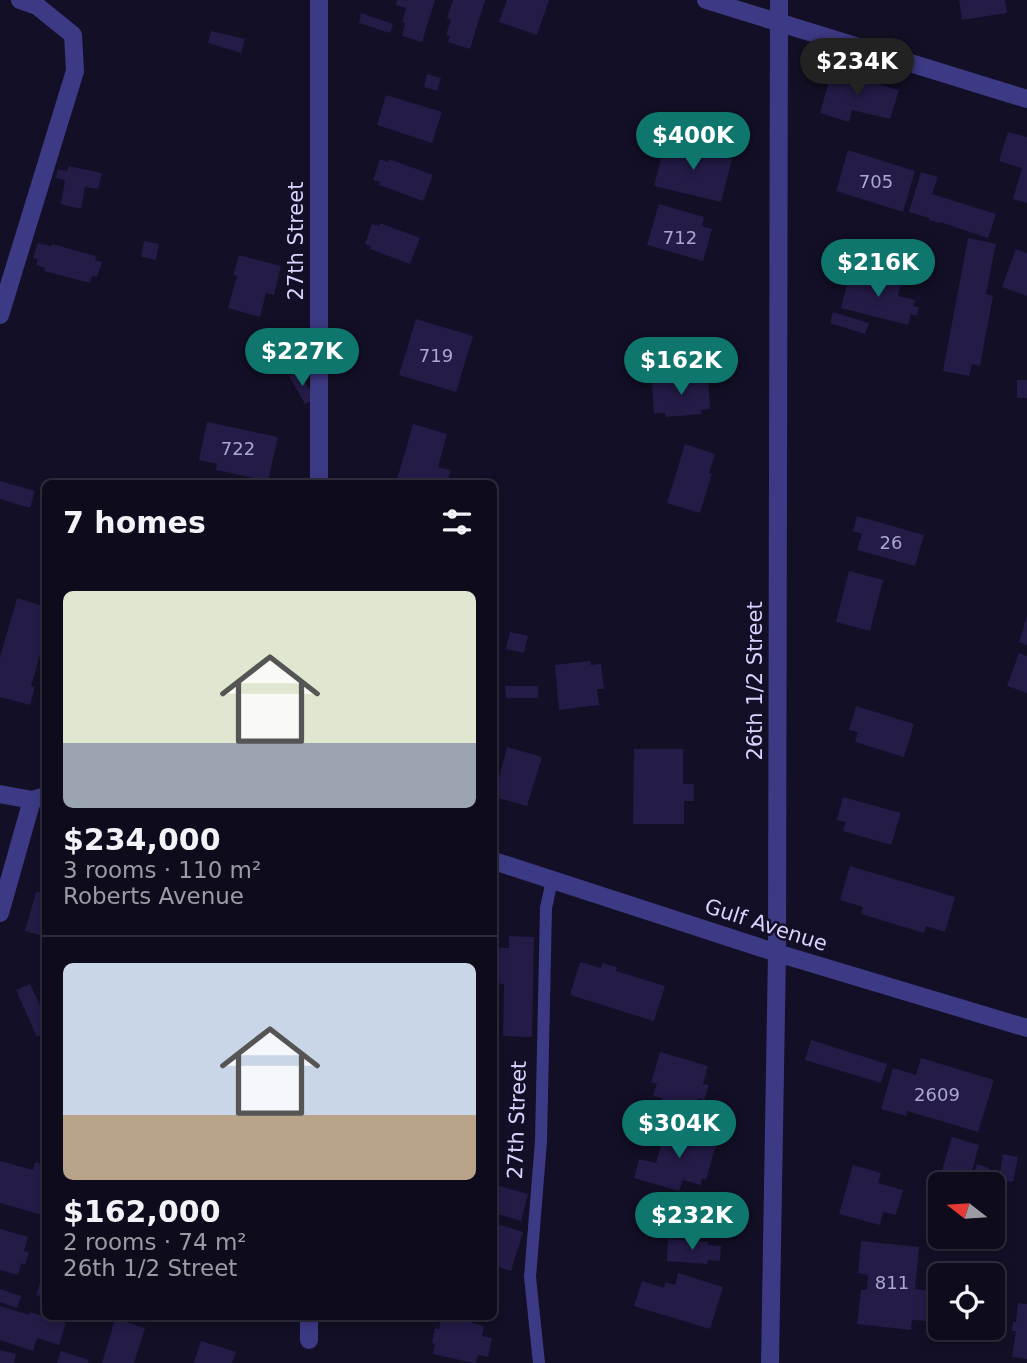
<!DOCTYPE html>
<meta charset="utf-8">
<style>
:root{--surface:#0e0b1c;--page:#171425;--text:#f1f3f6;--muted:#9b9ba3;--line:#2e2b3b;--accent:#0f766e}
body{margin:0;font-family:"DejaVu Sans",sans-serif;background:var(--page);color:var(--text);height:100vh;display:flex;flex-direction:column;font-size:26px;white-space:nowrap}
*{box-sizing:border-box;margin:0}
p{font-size:23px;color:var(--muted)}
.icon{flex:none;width:38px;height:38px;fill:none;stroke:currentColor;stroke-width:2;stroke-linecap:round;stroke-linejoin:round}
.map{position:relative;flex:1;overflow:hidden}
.details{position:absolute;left:42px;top:480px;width:455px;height:840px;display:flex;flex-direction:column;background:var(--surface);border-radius:10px;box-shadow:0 4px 10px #0003,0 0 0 2px var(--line)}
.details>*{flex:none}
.needle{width:46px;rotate:287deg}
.fabs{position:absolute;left:928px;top:1172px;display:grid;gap:14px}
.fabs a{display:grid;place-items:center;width:77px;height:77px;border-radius:10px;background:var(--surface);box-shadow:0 4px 10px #0003,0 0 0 2px var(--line);font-size:35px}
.price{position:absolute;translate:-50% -60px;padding:0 16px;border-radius:24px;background:var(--accent);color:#fff;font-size:23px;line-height:46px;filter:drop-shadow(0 2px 4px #0008)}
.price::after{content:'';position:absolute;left:50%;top:42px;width:21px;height:16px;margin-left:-10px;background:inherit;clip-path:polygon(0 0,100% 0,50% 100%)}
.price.selected{background:#222;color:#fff}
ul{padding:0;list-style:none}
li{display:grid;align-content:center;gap:14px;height:371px;padding:0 21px}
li+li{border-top:2px solid var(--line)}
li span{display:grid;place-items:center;height:217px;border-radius:10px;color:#555}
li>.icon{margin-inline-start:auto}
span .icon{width:126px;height:126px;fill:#fffc;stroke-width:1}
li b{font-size:30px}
h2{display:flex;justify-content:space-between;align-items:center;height:84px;padding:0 21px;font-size:30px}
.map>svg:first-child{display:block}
</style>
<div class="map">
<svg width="1027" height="1363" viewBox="0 0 1027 1363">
<rect width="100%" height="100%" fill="#130f26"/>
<!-- building -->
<g fill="#241b47">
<polygon points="397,0 435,0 422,42 402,36 405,23 402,22 406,8 396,5"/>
<polygon points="453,0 485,0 470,49 448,42 450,36 446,35 451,20 447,18"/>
<polygon points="507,0 549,0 537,35 499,22"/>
<polygon points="959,0 1005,0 1007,13 962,20"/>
<polygon points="361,13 393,24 390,33 359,23"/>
<polygon points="211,31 245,39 241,53 208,43"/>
<polygon points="838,73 899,90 890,119 852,110 849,122 820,113 830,77 836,78"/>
<polygon points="427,74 441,78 437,91 424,87"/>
<polygon points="386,95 442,112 432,143 377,125"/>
<polygon points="1008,132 1027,137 1027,203 1013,199 1022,168 999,161"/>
<polygon points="665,142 732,159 721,202 654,186"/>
<polygon points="848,150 915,171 903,212 836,191"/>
<polygon points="380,159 388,162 389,159 433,175 423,201 379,185 380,182 373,180"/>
<polygon points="68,166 102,173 98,189 85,187 81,209 61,204 65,180 56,178 58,169 67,171"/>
<polygon points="921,172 938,177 932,194 996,214 988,238 940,222 939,223 929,220 929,218 909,212"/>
<polygon points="659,204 704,217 702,226 712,229 703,261 647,245"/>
<polygon points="380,223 420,238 410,264 370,249 371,246 365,244 372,224 379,226"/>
<polygon points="968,238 996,244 986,294 993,296 980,366 972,364 969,376 943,371"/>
<polygon points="144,241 159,244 156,260 141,257"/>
<polygon points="38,243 51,246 52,244 96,256 95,260 102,262 97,277 92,276 90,283 44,271 45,268 36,265 38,259 33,258"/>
<polygon points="1016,249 1027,253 1027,296 1002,287"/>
<polygon points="239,255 281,266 274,295 266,293 260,317 228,308 237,276 233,275"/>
<polygon points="850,272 901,285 898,296 915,300 913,306 919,307 917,316 911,314 908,325 841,308"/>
<polygon points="833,312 869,323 865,334 830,323"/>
<polygon points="416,319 473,336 456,392 399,375"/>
<polygon points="299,371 315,399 305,404 289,376"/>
<polygon points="708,377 710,409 701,410 702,414 666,417 665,413 654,413 652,382"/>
<rect x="1017" y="380" width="10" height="18"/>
<polygon points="207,422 278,437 268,481 216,470 217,464 199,460"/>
<polygon points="413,424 447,434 438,467 451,470 447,483 396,483"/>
<polygon points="685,444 715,454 709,473 712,474 700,513 667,503"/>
<polygon points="0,481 35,491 30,508 0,499"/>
<polygon points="857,516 924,535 915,566 857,550 862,534 853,531"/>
<polygon points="849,571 883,580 870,631 836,622"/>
<polygon points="17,598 46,607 46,635 31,686 35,687 30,705 0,697 0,657"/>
<polygon points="1027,616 1027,645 1019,642"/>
<polygon points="510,632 528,636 524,653 506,649"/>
<polygon points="1019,653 1027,656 1027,693 1007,686"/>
<polygon points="590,661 591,665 601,664 604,689 597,689 599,705 559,710 555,665"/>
<polygon points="505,686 538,686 538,698 506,698"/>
<polygon points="856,706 914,724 904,757 855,742 858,732 849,730"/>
<polygon points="507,747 542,757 527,806 494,797"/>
<polygon points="634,749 683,749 683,784 694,784 694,801 684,801 684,824 633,824"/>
<polygon points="843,797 901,813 891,845 843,831 846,822 837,820"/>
<polygon points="850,866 955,897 945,932 926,926 924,933 861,914 863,907 840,900"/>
<polygon points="45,885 46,885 46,937 25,931 36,892 42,893"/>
<polygon points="509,936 534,937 532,1037 503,1036 504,984 494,983 494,947 509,948"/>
<polygon points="580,962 601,968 602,963 617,967 616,971 665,986 654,1021 570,995"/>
<polygon points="30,984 46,1018 46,1033 37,1037 16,990"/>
<polygon points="811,1040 887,1064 881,1083 805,1060"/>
<polygon points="660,1052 708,1066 703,1084 709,1085 704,1100 698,1098 691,1121 658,1111 662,1098 653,1096 657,1084 651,1082"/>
<polygon points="921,1058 994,1080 978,1132 907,1111 906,1116 881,1109 893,1068 916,1075"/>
<polygon points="667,1125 714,1138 713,1144 716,1145 706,1180 702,1178 701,1185 683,1180 679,1191 634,1178 639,1159 656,1163"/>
<polygon points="952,1137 979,1145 968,1185 940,1177"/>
<polygon points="1003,1154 1018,1157 1013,1182 999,1179"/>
<polygon points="0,1161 33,1170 35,1162 46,1165 46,1216 0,1203"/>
<polygon points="977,1164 989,1168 985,1185 972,1182"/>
<polygon points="853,1165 881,1173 878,1183 903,1190 896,1215 883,1212 880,1225 839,1214"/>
<polygon points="496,1185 528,1194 521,1221 494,1213 494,1195"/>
<polygon points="494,1223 523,1232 511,1271 494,1265"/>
<polygon points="0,1229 28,1237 24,1251 29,1252 25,1265 21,1263 18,1275 0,1270"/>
<polygon points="668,1239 708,1242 708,1245 721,1246 720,1261 708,1260 707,1264 667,1261"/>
<polygon points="861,1241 919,1247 915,1289 930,1291 927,1321 912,1320 911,1330 857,1324 861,1290 867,1290 868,1275 858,1273"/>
<polygon points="43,1273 46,1274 46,1298 36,1295"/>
<polygon points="678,1273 723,1287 710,1329 634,1306 642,1281 664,1288 665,1282 675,1285"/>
<polygon points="0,1289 21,1296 17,1308 0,1302"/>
<polygon points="1018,1303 1027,1304 1027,1359 1012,1357 1016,1331 1012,1331 1013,1322 1016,1322"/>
<polygon points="0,1306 29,1315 30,1312 66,1323 59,1345 37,1338 33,1351 0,1340"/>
<polygon points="442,1316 470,1316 469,1322 484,1326 482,1336 492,1338 488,1357 478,1355 476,1363 473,1363 433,1354 435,1344 432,1343 435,1328 439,1329"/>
<polygon points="115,1319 145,1328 134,1363 102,1363"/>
<polygon points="201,1341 236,1352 232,1363 194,1363"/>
<polygon points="0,1350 16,1354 14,1363 0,1363"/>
<polygon points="61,1351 89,1360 88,1363 57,1363"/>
</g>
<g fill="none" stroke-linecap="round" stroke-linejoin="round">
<!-- service -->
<polyline stroke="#3d3a85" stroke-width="12" points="539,1363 530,1277 541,1141 546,908 552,880"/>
<!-- minor -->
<g stroke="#3d3a85" stroke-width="18">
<polyline points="706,0 1027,99"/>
<polyline points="0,315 75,71 73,35 37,6 20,0"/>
<polyline points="319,483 319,0"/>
<polyline points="0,794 32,800"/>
<polyline points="309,1340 309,1316"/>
<polyline points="770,1363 777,953 779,0"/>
</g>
<!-- tertiary -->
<g stroke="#3d3a85" stroke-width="18">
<polyline points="494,861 777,953 1027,1028"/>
<polyline points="0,913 32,800 46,796"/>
</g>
</g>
<g text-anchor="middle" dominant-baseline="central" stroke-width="5" stroke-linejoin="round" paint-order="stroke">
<!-- number labels -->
<g font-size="18" fill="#aca6d1">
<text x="876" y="181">705</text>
<text x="680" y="237">712</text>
<text x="436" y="355">719</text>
<text x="238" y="448">722</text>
<text x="891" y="542">26</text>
<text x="937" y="1094">2609</text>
<text x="892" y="1282">811</text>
</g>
<!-- street labels -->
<g font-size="21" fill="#d9d4ff" stroke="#130f26">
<text transform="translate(296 241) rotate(-90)">27th Street</text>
<text transform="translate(755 681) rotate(-90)">26th 1/2 Street</text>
<text transform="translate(766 925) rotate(18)">Gulf Avenue</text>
<text transform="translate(517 1120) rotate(-88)">27th Street</text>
</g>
</g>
</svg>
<div class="fabs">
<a><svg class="needle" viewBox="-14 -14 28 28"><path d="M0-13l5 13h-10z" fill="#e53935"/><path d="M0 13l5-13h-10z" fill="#9b9ba3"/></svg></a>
<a><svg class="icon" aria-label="locate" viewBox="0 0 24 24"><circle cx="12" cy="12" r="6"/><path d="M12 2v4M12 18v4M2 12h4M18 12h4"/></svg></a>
</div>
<b class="price selected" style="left:857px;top:98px">$234K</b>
<b class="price" style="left:693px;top:172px">$400K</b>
<b class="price" style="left:878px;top:299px">$216K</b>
<b class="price" style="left:302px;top:388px">$227K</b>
<b class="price" style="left:681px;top:397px">$162K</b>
<b class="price" style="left:679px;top:1160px">$304K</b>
<b class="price" style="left:692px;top:1252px">$232K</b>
<section class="details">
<h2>7 homes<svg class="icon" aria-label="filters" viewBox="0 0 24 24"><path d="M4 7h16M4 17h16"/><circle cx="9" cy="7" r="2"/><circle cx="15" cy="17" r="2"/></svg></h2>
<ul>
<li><span style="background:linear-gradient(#dfe7d0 70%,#9aa5b1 0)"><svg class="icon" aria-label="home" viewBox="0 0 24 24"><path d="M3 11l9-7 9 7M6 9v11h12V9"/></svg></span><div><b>$234,000</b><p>3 rooms · 110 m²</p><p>Roberts Avenue</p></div></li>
<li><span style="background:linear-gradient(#c9d6e8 70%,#b9a48a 0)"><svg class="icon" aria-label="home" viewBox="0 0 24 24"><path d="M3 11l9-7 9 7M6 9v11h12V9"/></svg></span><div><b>$162,000</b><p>2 rooms · 74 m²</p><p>26th 1/2 Street</p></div></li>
</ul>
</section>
</div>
